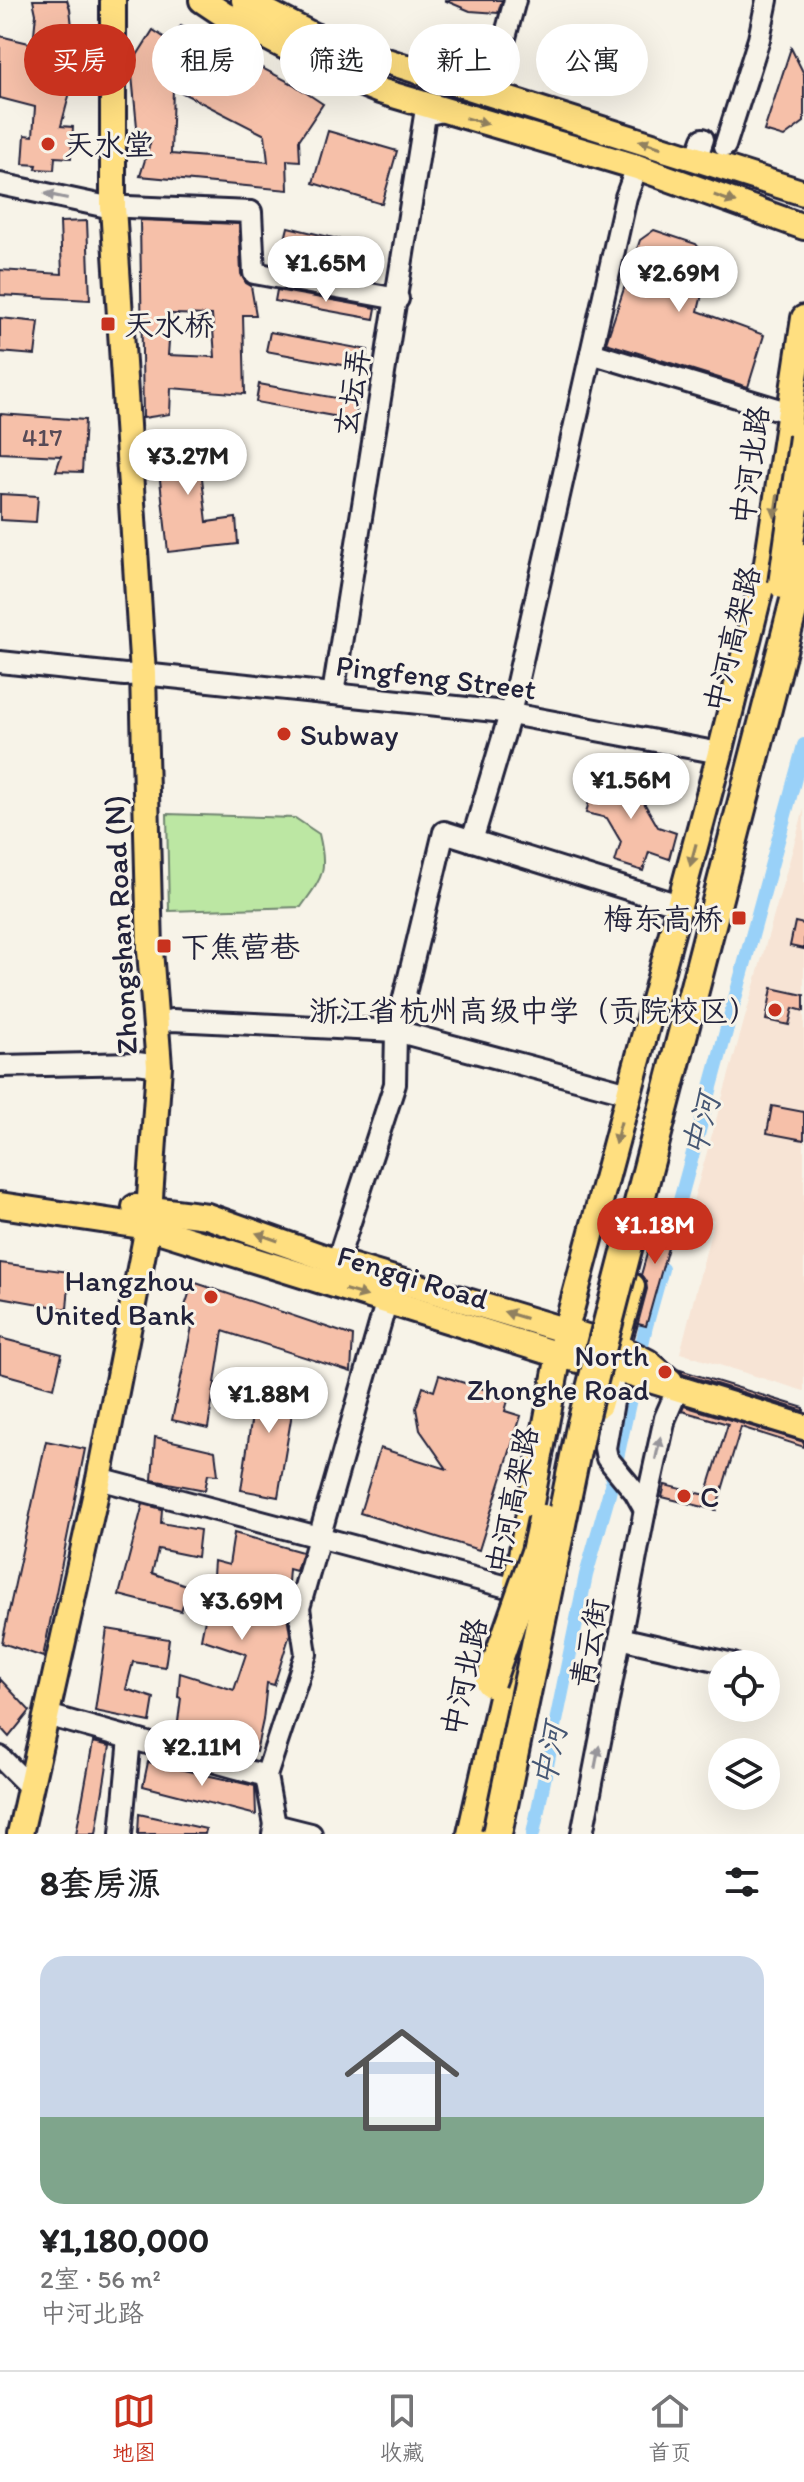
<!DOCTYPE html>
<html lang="zh">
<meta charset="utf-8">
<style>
:root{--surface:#fff;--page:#f2f2f2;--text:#202124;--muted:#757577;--line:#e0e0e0;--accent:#c8321e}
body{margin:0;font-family:Itim,"LXGW WenKai TC",sans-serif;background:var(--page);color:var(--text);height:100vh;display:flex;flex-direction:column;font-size:30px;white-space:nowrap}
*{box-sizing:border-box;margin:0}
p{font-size:26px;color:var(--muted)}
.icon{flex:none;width:44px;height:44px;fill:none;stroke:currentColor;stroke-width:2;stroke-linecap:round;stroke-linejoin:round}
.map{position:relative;height:1834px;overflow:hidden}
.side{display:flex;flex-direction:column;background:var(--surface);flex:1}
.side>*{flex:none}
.top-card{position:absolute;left:24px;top:24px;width:756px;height:72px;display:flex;gap:16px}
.fabs{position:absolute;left:708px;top:1650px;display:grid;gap:16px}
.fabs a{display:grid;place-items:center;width:72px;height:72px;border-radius:50%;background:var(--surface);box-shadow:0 8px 32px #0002;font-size:40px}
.price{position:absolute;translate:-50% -68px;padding:0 18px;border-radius:28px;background:#fff;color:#222;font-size:26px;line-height:52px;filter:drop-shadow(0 2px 4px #0008)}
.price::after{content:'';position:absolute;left:50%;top:48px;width:24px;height:18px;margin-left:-12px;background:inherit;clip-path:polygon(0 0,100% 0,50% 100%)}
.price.on{background:var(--accent);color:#fff}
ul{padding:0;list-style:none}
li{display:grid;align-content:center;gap:16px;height:424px;padding:0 40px}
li+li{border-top:2px solid var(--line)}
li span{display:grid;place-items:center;height:248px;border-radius:24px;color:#555}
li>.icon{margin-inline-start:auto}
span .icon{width:144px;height:144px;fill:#fffc;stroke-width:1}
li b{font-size:34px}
h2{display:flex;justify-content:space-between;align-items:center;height:96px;padding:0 40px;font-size:34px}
.chip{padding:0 28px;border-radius:36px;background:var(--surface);box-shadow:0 8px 32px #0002;font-size:28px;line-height:72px}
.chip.on{background:var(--accent);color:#fff}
.menu{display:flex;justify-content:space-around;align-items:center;height:112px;border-top:2px solid var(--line);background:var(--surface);font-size:22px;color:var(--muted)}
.menu a{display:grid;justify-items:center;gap:4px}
.menu .on{color:var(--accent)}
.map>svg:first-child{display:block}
</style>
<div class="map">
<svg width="804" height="1834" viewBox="0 0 804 1834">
<rect width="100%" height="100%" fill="#f7f3e8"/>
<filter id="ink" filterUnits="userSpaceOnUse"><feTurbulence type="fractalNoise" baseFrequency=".0125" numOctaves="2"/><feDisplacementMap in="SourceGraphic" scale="16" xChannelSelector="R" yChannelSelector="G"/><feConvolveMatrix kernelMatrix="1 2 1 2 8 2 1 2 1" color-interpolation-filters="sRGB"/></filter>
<g filter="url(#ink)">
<!-- built -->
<polygon fill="#f7e4d5" points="804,809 804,1391 680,1353 714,1220 690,1212"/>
<!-- green -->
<path fill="#bce7a3" stroke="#6f846f" stroke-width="2" d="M167,814L295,818L319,834C328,872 323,876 301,907L169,911Z"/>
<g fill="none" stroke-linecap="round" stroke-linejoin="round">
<!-- canal -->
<g stroke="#99d1f8" stroke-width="14">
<polyline points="669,1241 804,745"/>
<polyline points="533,1834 586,1575 609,1494 646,1326 662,1269"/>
</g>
</g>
<!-- building -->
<g fill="#f6c0a9" stroke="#22223b" stroke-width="2" fill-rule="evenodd">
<polygon points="33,0 67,0 70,9 73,35 64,78 73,81 61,126 73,127 71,158 55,157 54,170 36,169 37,165 23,164 25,135 33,136 35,107 0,98 0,36 33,44 36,14"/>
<polygon points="444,0 502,0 498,13 470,11"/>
<path d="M181,26L293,84L323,104L299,140L300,161L287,160L288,190L140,176L152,137H138L131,65L153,30L168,40ZM173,88L265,135L268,162L171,154Z"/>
<polygon points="791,48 804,74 804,122 784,137 764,131"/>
<polygon points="328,131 397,151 382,204 313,183"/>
<path d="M140,220L239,224L241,274L246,283L251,286L256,315H243L245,394L171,388L170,414L143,418ZM171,314L212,315L215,357L168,355Z"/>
<polygon points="87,221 90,300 0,295 0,270 62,274 60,222"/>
<polygon points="288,227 362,245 356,270 282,252"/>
<polygon points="654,230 696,244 710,262 698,311 764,335 748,387 606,343 640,240"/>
<polygon points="277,290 376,308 374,319 275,301"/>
<polygon points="0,318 39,322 35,355 0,352"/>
<polygon points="270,332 368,350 364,369 266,351"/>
<polygon points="259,384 358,402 355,420 256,402"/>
<polygon points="0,414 85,420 82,472 56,471 61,456 0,453"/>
<polygon points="197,434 207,522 236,518 238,544 168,552 155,435"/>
<polygon points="0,494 38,496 36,522 0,520"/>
<polygon points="621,772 649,780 643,801 658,827 676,833 669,859 649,852 643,871 615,862 621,842 607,818 586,813 593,786 615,792"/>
<polygon points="795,922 804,924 804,949 790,946"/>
<polygon points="772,988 804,995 804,1011 793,1008 789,1025 766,1020"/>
<polygon points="772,1106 804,1112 804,1140 767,1133"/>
<polygon points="656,1222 674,1226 646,1326 638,1324 634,1338 647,1289 646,1282 641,1275"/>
<polygon points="0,1263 70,1272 67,1309 0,1297"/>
<polygon points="193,1282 353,1336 351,1372 223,1331 208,1428 172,1420 193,1322 181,1318"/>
<polygon points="0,1338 62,1354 54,1388 0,1373"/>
<polygon points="680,1370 804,1408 804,1411 683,1374"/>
<polygon points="258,1374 297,1383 278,1497 241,1490"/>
<polygon points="439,1375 509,1397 505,1411 521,1416 479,1550 360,1513 380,1448 447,1469 420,1430 416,1408 423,1387 434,1391"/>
<polygon points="684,1406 804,1442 804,1447 741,1427 716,1510 662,1497 665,1485 706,1495 728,1424 682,1411"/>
<polygon points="155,1437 215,1451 218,1475 208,1474 205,1490 152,1480"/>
<polygon points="46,1441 85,1449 43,1657 2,1643"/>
<polygon points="143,1504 162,1509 161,1523 200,1530 197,1557 158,1549 152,1573 189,1586 181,1611 119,1595"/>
<polygon points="234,1533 302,1552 296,1571 289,1569 286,1609 290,1634 274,1685 267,1683 263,1720 256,1752 177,1729 181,1698 178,1697 180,1673 234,1690 246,1654 201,1639 208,1604 211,1605 214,1561 229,1565"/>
<polygon points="107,1629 169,1639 165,1667 133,1662 126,1689 154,1698 150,1722 95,1711"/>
<polygon points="0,1679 30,1711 9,1737 0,1727"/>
<polygon points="93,1742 110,1746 96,1834 76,1834"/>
<polygon points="148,1762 255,1786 256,1815 143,1786"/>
<polygon points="139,1814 206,1829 205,1834 138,1834"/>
</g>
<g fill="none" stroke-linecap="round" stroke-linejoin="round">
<defs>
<g id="minor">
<polyline points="490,94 515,0"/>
<polyline points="725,146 759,39 767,0"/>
<polyline points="696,159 703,139"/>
<polyline points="0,184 103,206 251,212 254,273 398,299"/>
<polyline points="591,353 790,413"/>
<polyline points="0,662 125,675 143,674 495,711 720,753"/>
<polyline points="333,694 425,115 442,111"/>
<polyline points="472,841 510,714 626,197 637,167"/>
<polyline points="156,1023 172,1020 396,1031 629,1093"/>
<polyline points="0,1066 137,1063 159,1066"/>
<polyline points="337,1262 395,1084 396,1031 444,832 679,905"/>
<polyline points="611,1368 614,1396 605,1448 607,1458 635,1492 645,1510"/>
<polyline points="99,1479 515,1589"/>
<polyline points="620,1638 733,1664"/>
<polyline points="47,1715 266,1776"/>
<polyline points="0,1757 31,1788"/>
<polyline points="275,1825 266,1776 306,1654 299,1608 386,1303"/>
<polyline points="121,1834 130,1738"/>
<polyline points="273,1834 275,1825 311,1834"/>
<polyline points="582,1834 645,1510 665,1418 678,1388"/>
</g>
<g id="major">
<polyline points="202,0 223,14 335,73 380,91 637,167 804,227"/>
<polyline points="244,0 314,36 377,58 804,193"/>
<polyline points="0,1205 148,1227 559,1355 611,1368 804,1427"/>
<polyline points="135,1207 207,1216 337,1262 617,1346 648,1362 670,1381"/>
<polyline points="599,1405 632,1286"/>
<polyline points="516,1582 559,1355 720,753 767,563 804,318"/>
<polyline points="20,1834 99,1479 148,1227 159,1066 150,950 143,674 113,207 113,0"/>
</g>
<polyline id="highway" points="472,1834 517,1635"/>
</defs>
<!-- minor casing -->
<use href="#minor" stroke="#22223b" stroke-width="26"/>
<!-- major casing -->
<use href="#major" stroke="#22223b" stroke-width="30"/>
<!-- highway casing -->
<use href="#highway" stroke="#22223b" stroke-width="34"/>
<!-- minor -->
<use href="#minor" stroke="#f7f3e8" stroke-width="20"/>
<!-- major -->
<use href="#major" stroke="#ffdf80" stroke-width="24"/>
<!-- highway -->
<use href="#highway" stroke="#ffdf80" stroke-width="28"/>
<defs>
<g id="highway-bridge">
<polyline points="783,584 804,437"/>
<polyline points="490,1682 536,1552 543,1519"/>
<polyline points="497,1834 581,1427 801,577 804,558"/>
</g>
</defs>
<!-- highway-bridge casing -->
<use href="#highway-bridge" stroke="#22223b" stroke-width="34" stroke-linecap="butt"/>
<!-- highway-bridge -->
<use href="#highway-bridge" stroke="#ffdf80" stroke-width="28"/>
</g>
<!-- one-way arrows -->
<defs><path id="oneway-solid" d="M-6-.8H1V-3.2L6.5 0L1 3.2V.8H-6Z" transform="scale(2)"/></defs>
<g fill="#90805e">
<use href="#oneway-solid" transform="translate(477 121) rotate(16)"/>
<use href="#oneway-solid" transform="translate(650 144) rotate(-162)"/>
<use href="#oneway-solid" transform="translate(725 199) rotate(20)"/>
<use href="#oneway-solid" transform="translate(776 506) rotate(98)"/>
<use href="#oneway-solid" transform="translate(693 855) rotate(105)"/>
<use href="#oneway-solid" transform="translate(618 1133) rotate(105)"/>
<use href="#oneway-solid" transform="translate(267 1237) rotate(-160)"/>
<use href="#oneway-solid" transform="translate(356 1293) rotate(17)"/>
<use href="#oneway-solid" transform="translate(515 1315) rotate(-163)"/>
</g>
<g fill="#97959a">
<use href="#oneway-solid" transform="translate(56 196) rotate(-168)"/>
<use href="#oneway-solid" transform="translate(658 1448) rotate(-78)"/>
<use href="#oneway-solid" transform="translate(597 1757) rotate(-79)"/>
</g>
</g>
<!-- markers -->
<g fill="#c8321e" stroke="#f7f3e8" stroke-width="3">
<circle cx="48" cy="144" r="8"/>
<rect x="100" y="316" width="16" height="16" rx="4"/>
<circle cx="284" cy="734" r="8"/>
<rect x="731" y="910" width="16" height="16" rx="4"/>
<rect x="156" y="938" width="16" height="16" rx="4"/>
<circle cx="775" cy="1010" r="8"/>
<circle cx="211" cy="1297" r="8"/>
<circle cx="665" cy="1372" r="8"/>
<circle cx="684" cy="1496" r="8"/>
</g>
<g text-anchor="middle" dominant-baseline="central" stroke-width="6" stroke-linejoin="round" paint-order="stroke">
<!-- number labels -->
<g font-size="26" fill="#574a56">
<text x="42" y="437">417</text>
</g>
<!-- poi labels -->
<g font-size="30" fill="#22223b" stroke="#f7f3e8" text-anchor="start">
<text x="64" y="144">天水堂</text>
<text x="124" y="324">天水桥</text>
<text x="300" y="734">Subway</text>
<text x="723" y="918" text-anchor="end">梅东高桥</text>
<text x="180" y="946">下焦营巷</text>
<text x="759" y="1010" text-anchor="end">浙江省杭州高级中学（贡院校区）</text>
<text x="195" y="1280" text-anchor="end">Hangzhou<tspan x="195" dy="34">United Bank</tspan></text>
<text x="649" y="1355" text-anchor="end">North<tspan x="649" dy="34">Zhonghe Road</tspan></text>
<text x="700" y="1496">C</text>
</g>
<!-- street labels -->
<g font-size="30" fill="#22223b" stroke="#f7f3e8">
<text transform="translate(352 392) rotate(-81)">玄坛弄</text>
<text transform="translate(750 465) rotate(-82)">中河北路</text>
<text transform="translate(732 639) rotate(-76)">中河高架路</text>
<text transform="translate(436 677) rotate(7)">Pingfeng Street</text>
<text transform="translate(120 925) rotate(-93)">Zhongshan Road (N)</text>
<text transform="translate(413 1277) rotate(17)">Fengqi Road</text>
<text transform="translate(512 1500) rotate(-78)">中河高架路</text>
<text transform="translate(589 1643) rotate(-79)">青云街</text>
<text transform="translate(464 1677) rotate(-78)">中河北路</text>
</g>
<!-- water labels -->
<g font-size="32" font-style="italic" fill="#465774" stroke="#f7f3e8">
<text transform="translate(701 1125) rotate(-75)">中河</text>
<text transform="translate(549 1755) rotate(-78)">中河</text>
</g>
</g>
</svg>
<div class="fabs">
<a><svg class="icon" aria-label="locate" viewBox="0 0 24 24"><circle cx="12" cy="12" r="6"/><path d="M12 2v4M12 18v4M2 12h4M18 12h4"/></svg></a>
<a><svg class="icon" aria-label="layers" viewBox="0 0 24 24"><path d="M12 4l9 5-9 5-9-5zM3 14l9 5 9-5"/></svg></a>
</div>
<b class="price" style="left:326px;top:304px">¥1.65M</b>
<b class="price" style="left:679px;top:314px">¥2.69M</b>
<b class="price" style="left:188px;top:497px">¥3.27M</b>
<b class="price" style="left:631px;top:821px">¥1.56M</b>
<b class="price on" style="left:655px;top:1266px">¥1.18M</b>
<b class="price" style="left:269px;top:1435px">¥1.88M</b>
<b class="price" style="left:242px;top:1642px">¥3.69M</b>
<b class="price" style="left:202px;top:1788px">¥2.11M</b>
<div class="top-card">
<a class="chip on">买房</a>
<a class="chip">租房</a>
<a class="chip">筛选</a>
<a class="chip">新上</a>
<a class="chip">公寓</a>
</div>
</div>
<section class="side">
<h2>8套房源<svg class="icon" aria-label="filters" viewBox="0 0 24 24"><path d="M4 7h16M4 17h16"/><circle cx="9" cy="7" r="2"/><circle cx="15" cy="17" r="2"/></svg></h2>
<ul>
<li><span style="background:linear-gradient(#c9d6e8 65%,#7fa58c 0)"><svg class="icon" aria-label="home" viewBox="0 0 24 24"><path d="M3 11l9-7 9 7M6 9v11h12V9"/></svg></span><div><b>¥1,180,000</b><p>2室 · 56 m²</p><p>中河北路</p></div></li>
</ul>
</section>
<nav class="menu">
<a class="on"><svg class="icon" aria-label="map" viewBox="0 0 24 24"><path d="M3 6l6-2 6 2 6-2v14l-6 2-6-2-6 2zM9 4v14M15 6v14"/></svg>地图</a>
<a><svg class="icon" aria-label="saved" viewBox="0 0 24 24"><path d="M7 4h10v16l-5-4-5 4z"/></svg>收藏</a>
<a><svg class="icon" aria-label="home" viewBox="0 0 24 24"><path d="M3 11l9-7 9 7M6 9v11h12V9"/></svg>首页</a>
</nav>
